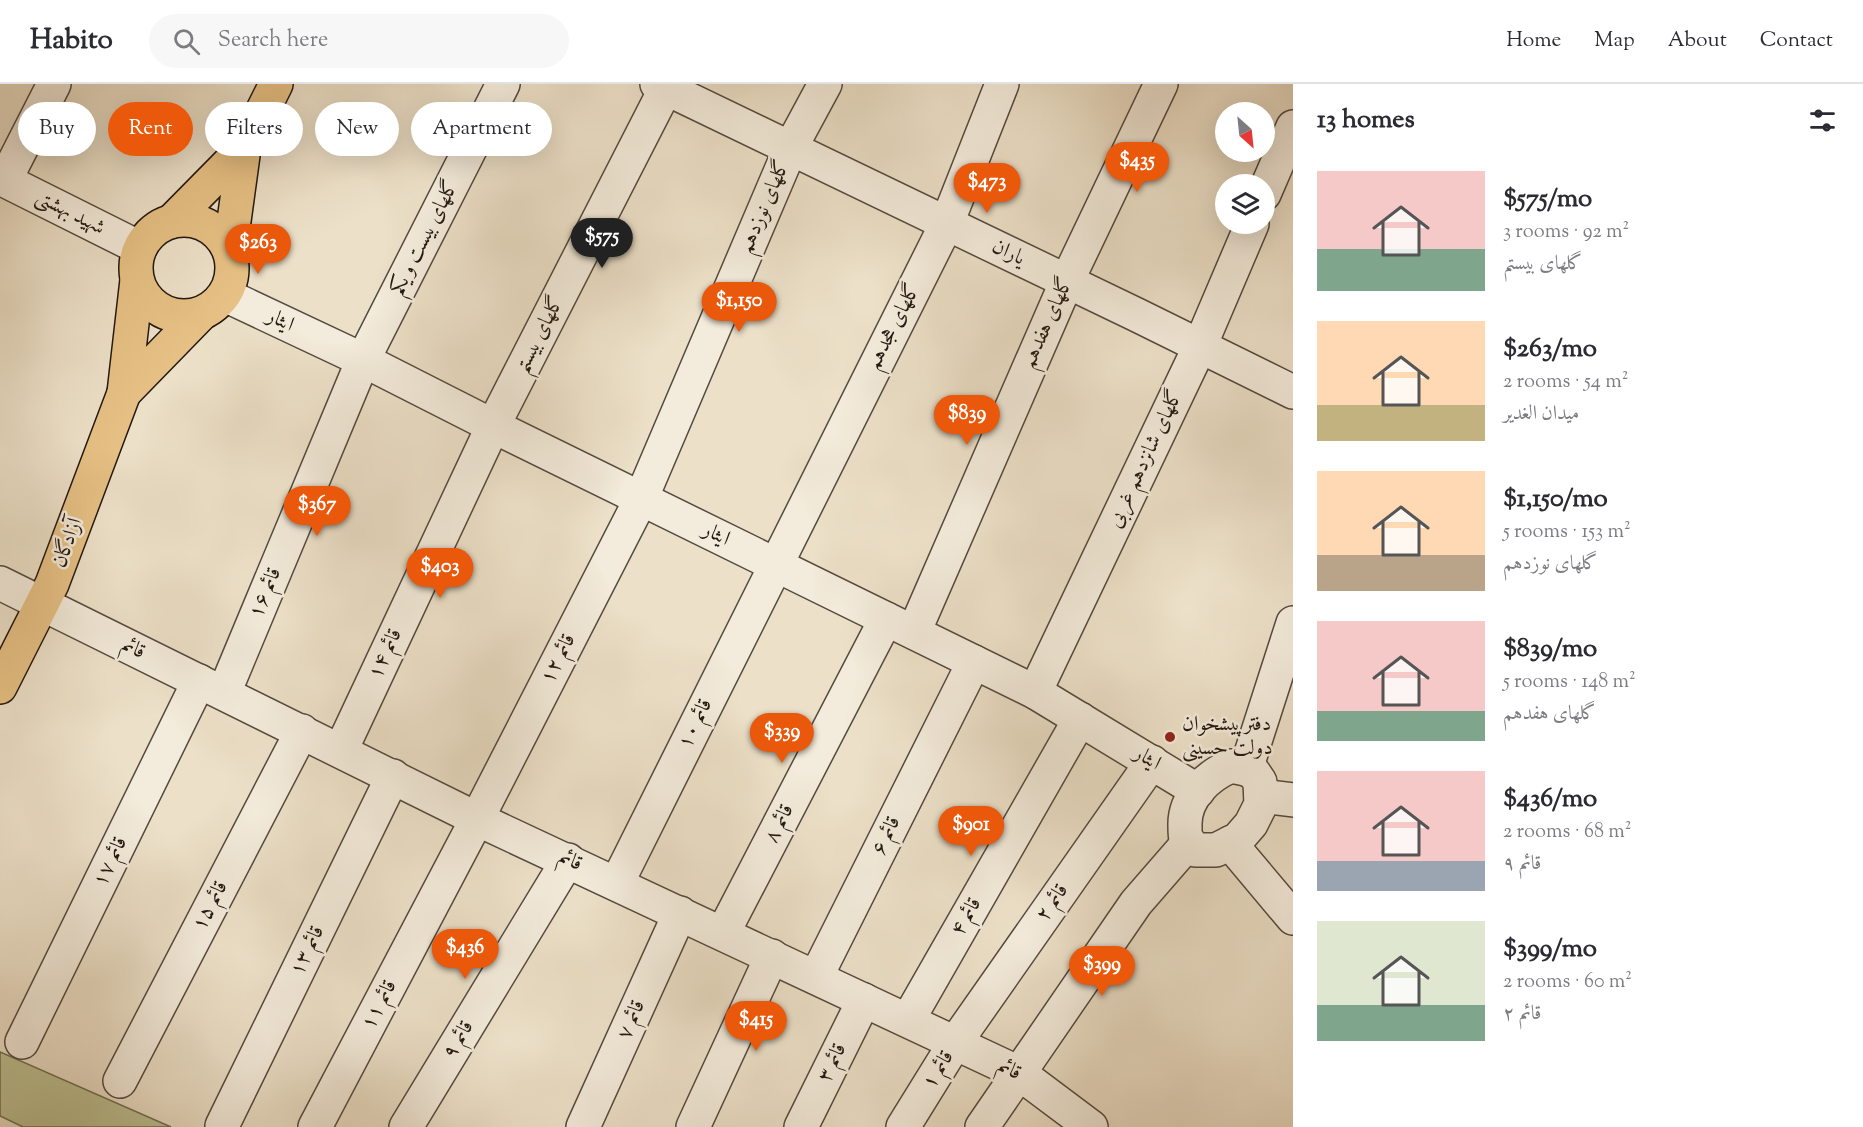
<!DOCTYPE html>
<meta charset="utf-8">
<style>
:root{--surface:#fff;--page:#f7f7f7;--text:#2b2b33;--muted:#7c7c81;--line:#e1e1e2;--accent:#ea580c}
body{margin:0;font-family:"Sorts Mill Goudy",Amiri,serif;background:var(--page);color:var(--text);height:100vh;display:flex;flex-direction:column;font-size:22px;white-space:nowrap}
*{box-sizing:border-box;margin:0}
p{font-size:20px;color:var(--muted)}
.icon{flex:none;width:33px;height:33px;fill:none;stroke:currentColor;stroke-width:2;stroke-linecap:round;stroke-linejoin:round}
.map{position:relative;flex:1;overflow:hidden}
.panel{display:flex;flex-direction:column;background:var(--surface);width:570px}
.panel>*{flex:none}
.guide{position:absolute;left:18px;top:18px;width:570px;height:54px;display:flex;gap:12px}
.needle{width:39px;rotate:153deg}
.fabs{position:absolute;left:1215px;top:18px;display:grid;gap:12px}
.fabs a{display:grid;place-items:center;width:60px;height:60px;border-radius:50%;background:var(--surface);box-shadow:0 6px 24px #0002;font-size:30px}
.price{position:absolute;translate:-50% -51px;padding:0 14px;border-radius:21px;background:var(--accent);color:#fff;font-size:20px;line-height:39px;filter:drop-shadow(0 2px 3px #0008)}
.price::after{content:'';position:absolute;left:50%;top:36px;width:18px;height:14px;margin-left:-9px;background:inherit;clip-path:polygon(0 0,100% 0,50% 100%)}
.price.active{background:#222;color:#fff}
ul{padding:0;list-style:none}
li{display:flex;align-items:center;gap:18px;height:150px;padding:0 24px}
li span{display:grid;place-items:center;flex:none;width:168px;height:120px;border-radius:0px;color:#555}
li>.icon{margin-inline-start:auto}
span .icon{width:72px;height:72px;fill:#fffc;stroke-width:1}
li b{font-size:26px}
h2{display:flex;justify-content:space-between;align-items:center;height:72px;padding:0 24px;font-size:26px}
.chip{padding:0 21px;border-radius:27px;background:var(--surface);box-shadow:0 6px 24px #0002;font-size:21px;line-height:54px}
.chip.active{background:var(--accent);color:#fff}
header{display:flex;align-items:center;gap:36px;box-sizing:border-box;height:84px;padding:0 30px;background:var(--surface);border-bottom:2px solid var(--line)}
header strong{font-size:28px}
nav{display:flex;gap:33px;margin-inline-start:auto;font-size:21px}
.search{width:420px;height:54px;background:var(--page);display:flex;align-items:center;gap:15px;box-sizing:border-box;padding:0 21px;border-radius:33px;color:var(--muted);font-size:22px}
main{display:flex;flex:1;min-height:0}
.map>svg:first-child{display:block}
</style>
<header>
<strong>Habito</strong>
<div class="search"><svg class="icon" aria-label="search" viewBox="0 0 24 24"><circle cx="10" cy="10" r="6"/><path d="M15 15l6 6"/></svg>Search here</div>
<nav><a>Home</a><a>Map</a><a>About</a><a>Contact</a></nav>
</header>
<main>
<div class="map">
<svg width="1293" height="1043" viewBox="0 0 1293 1043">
<rect width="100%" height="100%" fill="#ece0c8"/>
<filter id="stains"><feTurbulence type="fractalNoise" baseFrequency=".00333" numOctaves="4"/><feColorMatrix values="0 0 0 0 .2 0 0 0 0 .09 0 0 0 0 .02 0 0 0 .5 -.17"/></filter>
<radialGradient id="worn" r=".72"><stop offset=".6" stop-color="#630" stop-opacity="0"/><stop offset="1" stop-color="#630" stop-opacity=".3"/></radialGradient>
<!-- green -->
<polygon fill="#bdc193" stroke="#706c52" stroke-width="1.5" points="0,968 171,1043 23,1043 0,1032"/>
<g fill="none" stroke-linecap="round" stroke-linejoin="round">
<defs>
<g id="minor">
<polyline points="657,0 1137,231 1293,308"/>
<polyline points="0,94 140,164"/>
<polyline points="5,96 54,0"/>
<polyline points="1264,110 1293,43"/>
<polyline points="225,211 363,276 493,342 1035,608 1198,707"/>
<polyline points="0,499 477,735 1019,989 1091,1043"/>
<polyline points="914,548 1067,197 1161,0"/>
<polyline points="1035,608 1200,262 1252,140"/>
<polyline points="224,609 363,276 503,0"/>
<polyline points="341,666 493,342 668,0"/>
<path d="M1231,682L1246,685L1254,689L1260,698L1261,720L1251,740L1238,755L1216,766H1196C1193,763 1188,759 1186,755C1185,752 1185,746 1185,742C1184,714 1207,692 1231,682Z"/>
<polyline points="1246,685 1293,539"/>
<polyline points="1261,712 1293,716"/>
<polyline points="1230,759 1293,834"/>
<polyline points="617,799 947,139 1002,0"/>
<polyline points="723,849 886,535"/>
<polyline points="816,893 974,578"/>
<polyline points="908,936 1080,635"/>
<polyline points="22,958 199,597"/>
<polyline points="120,997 302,647"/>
<polyline points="222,1042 393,692"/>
<polyline points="315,1043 477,735 641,415 791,63 825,0"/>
<polyline points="406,1043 568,776"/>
<polyline points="583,1043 680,829"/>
<polyline points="693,1043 772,872"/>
<polyline points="801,1043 864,916"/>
<polyline points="903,1043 955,959 1152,678"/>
<polyline points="982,1043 1136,819 1189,758"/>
</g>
<g id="major">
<polyline points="244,64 276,0"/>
<circle cx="184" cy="184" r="48"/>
<polyline points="172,137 244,64 230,166"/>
<polyline points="137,196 124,309 201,230"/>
<polyline points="0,603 52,500 124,309"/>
</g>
</defs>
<!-- minor casing -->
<use href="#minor" stroke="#554a3f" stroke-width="36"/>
<!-- major casing -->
<use href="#major" stroke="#231811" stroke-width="36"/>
<!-- minor -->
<use href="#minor" stroke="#f3ebdb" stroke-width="33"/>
<!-- major -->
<use href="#major" stroke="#e6c084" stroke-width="33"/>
</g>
<!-- markers -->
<circle fill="#8f2418" stroke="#f3ebdb" stroke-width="2" cx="1170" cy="653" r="6"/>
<g text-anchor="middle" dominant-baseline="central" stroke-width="5" stroke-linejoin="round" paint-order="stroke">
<!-- street labels -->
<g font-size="21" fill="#231811" stroke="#f3ebdb">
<text transform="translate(765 123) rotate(-67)">گلهای نوزدهم</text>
<text transform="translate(70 129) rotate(27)">شهید بهشتی</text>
<text transform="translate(425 154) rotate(-63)">گلهای بیست و یکم</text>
<text transform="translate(1008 169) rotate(26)">یاران</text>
<text transform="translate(280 237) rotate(25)">ایثار</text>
<text transform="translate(1048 239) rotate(-66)">گلهای هفدهم</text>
<text transform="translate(894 243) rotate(-63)">گلهای هجدهم</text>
<text transform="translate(540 251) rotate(-63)">گلهای بیستم</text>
<text transform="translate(1146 375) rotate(-65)">گلهای شانزدهم غربی</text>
<text transform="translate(716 451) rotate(26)">ایثار</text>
<text transform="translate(68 459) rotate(-70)">آزادگان</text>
<text transform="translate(266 509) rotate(-67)">قائم ۱۶</text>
<text transform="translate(133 565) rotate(26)">قائم</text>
<text transform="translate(386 570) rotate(-65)">قائم ۱۴</text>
<text transform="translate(559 575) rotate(-63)">قائم ۱۲</text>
<text transform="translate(696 640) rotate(-64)">قائم ۱۰</text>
<text transform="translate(1147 675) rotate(31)">ایثار</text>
<text transform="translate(780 740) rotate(-63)">قائم ۸</text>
<text transform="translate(887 752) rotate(-64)">قائم ۶</text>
<text transform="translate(570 777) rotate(25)">قائم</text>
<text transform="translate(111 778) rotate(-64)">قائم ۱۷</text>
<text transform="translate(1053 819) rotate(-55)">قائم ۲</text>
<text transform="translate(211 822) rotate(-62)">قائم ۱۵</text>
<text transform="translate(967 833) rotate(-60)">قائم ۴</text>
<text transform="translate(308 867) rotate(-64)">قائم ۱۳</text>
<text transform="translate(380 921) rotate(-62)">قائم ۱۱</text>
<text transform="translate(632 936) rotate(-66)">قائم ۷</text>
<text transform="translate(459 956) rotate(-59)">قائم ۹</text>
<text transform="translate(833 979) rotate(-64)">قائم ۳</text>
<text transform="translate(939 986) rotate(-58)">قائم ۱</text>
<text transform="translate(1009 986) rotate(28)">قائم</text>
</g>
<!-- poi labels -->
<g font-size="21" fill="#231811" stroke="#f3ebdb" text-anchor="start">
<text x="1182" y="641">دفترپیشخوان<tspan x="1182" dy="24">دولت حسینی</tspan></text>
</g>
</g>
<rect width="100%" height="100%" filter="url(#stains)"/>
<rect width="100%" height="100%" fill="url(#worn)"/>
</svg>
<div class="fabs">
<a><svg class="needle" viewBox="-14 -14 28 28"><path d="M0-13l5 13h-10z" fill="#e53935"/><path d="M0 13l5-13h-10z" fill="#7c7c81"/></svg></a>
<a><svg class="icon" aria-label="layers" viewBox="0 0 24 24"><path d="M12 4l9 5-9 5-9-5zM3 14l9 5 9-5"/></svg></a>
</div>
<b class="price" style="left:1137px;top:109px">$435</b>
<b class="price" style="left:987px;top:130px">$473</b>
<b class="price active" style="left:602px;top:185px">$575</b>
<b class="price" style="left:258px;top:191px">$263</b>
<b class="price" style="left:739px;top:249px">$1,150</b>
<b class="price" style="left:967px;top:362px">$839</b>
<b class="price" style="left:317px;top:453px">$367</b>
<b class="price" style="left:440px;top:515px">$403</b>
<b class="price" style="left:782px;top:680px">$339</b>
<b class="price" style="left:971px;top:773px">$901</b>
<b class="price" style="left:465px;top:896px">$436</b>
<b class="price" style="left:1102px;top:913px">$399</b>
<b class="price" style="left:756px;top:968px">$415</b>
<div class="guide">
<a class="chip">Buy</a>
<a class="chip active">Rent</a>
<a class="chip">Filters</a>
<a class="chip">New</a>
<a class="chip">Apartment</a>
</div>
</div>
<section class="panel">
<h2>13 homes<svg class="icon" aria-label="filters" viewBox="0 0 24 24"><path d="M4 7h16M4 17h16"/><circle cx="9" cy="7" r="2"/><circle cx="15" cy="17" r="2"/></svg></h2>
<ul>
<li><span style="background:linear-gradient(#f6c9c9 65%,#7fa58c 0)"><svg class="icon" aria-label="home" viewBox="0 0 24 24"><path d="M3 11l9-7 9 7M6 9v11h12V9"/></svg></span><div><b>$575/mo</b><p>3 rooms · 92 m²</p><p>گلهای بیستم</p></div></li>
<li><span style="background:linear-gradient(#ffd9b3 70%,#c2b280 0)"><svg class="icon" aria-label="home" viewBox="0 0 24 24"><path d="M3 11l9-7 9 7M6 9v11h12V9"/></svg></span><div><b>$263/mo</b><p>2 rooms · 54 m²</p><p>میدان الغدیر</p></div></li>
<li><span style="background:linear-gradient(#ffd9b3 70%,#b9a48a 0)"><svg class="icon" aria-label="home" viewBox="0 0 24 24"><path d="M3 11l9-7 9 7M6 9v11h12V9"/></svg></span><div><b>$1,150/mo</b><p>5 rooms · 153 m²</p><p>گلهای نوزدهم</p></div></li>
<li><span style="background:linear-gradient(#f6c9c9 75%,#7fa58c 0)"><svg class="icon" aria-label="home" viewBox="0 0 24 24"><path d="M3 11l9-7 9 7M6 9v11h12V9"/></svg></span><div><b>$839/mo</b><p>5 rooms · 148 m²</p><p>گلهای هفدهم</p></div></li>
<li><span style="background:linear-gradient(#f6c9c9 75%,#9aa5b1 0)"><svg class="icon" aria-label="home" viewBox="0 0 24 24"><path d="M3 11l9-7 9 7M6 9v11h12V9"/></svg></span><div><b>$436/mo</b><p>2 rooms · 68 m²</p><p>قائم ۹</p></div></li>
<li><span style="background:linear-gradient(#dfe7d0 70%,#7fa58c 0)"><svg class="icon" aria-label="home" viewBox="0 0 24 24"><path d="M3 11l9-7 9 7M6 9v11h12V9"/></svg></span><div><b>$399/mo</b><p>2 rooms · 60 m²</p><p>قائم ۲</p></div></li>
</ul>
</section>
</main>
